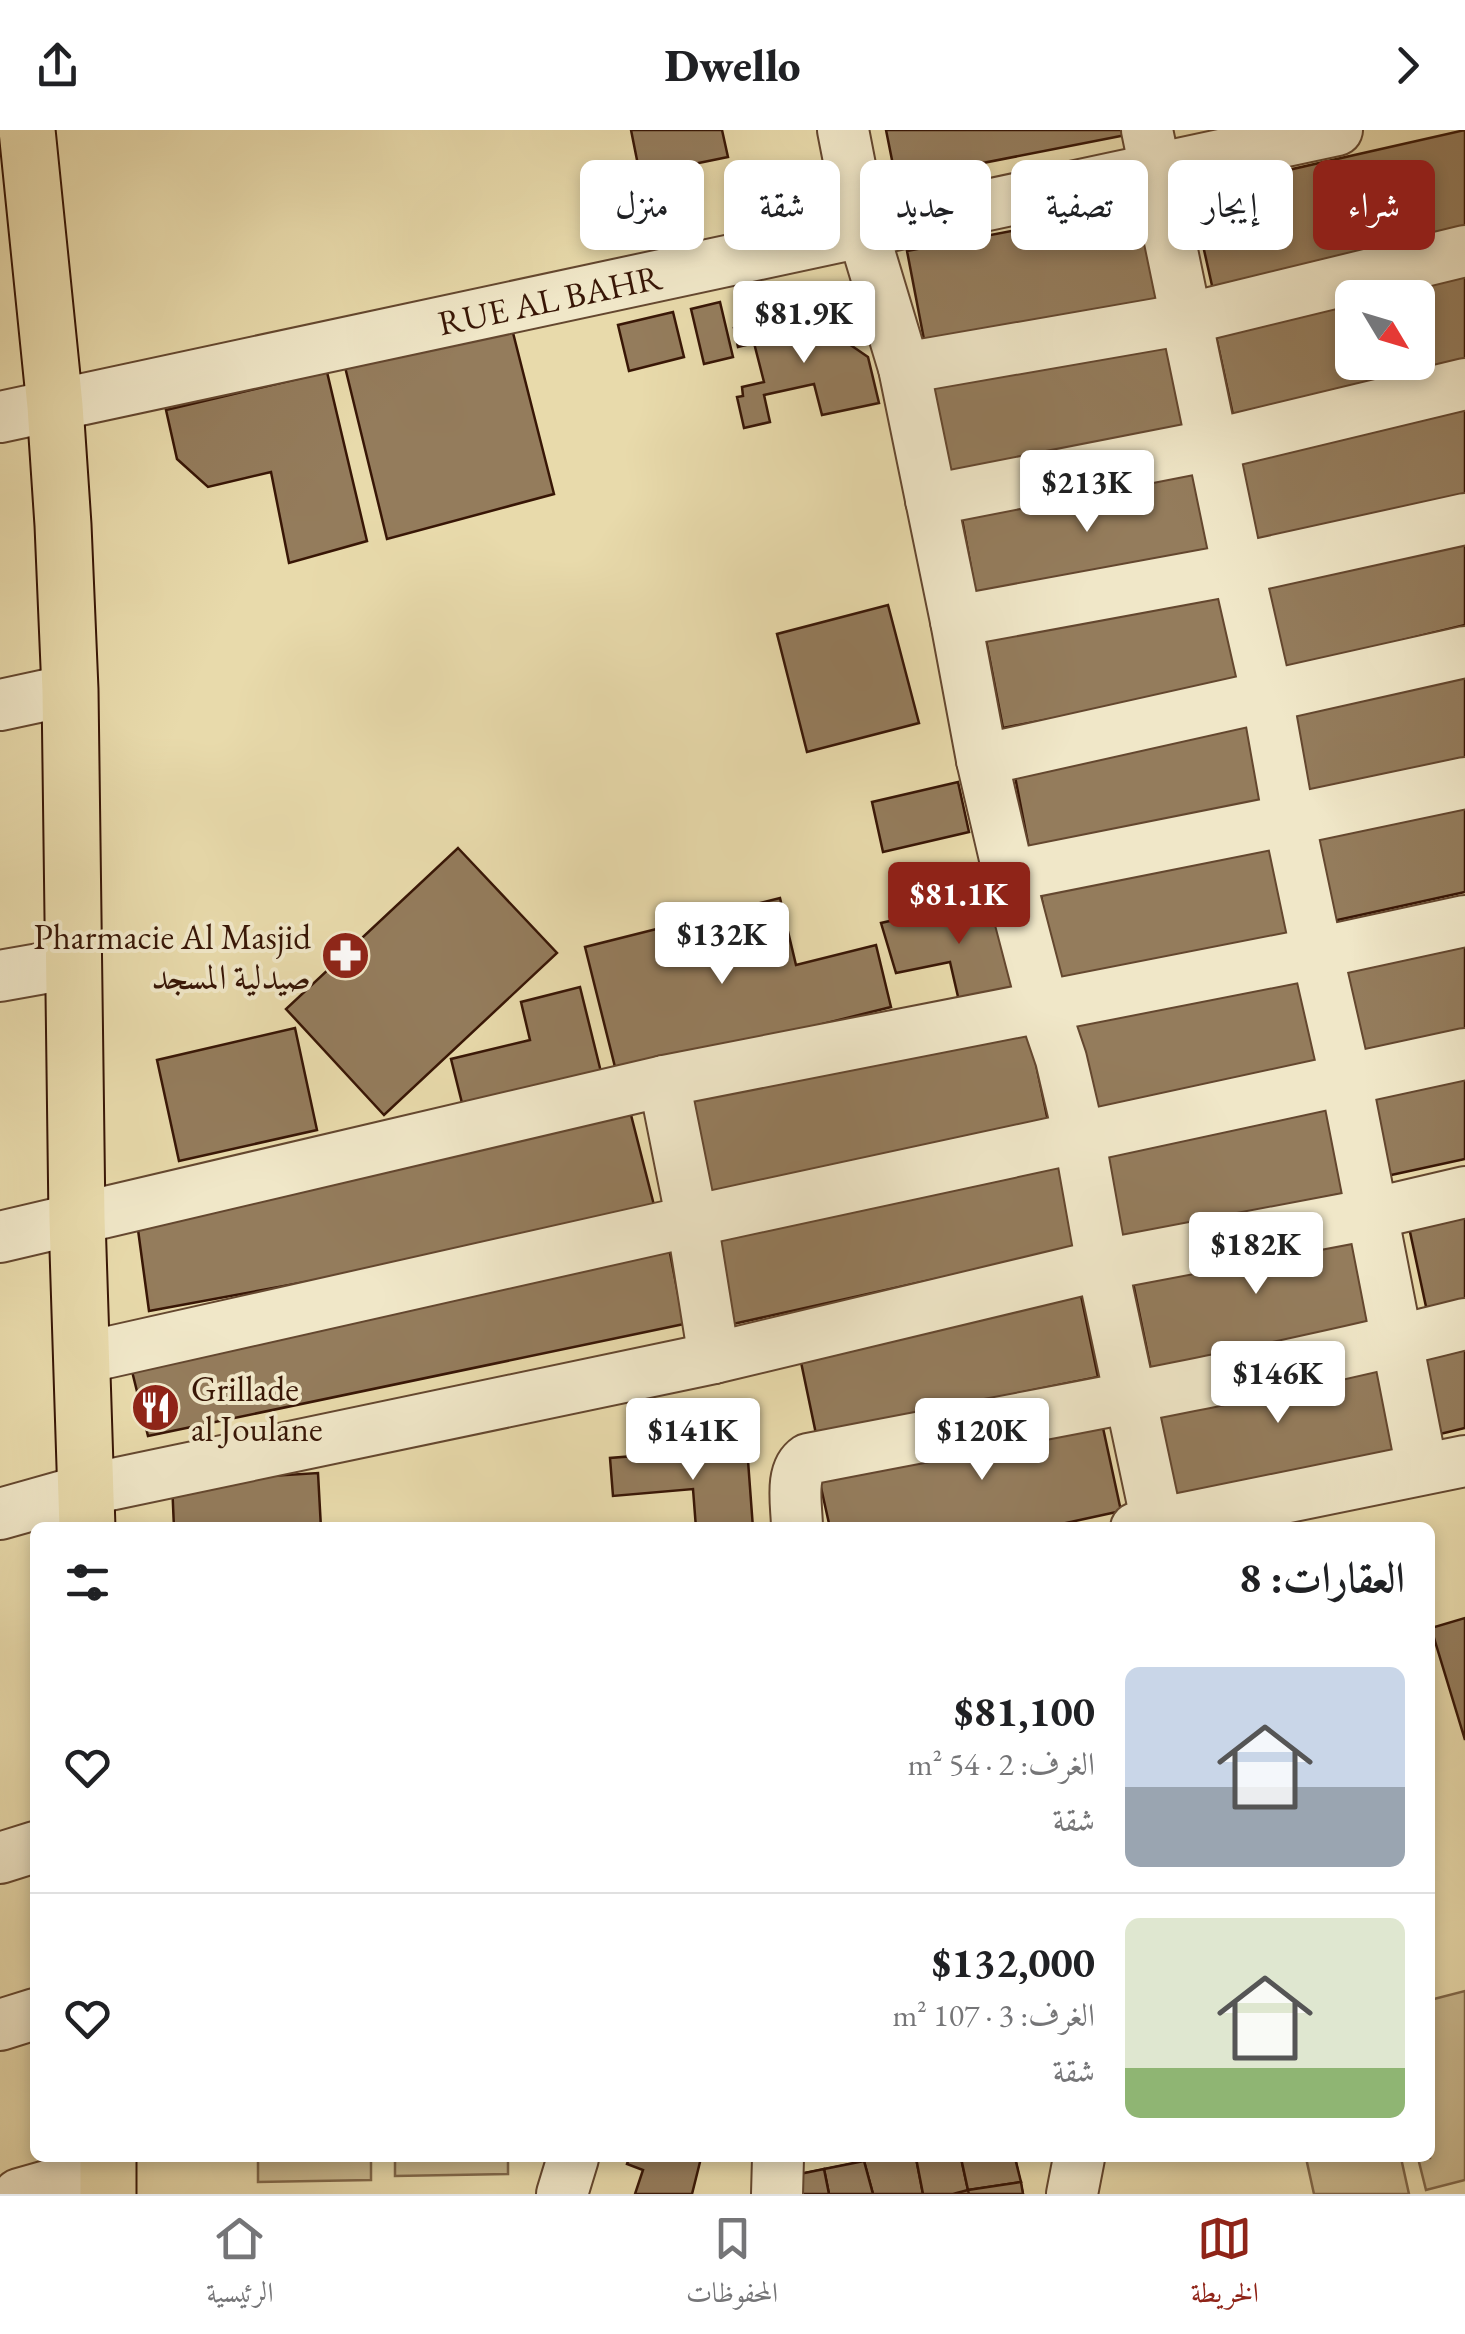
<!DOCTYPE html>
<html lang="ar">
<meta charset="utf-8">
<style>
:root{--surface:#fff;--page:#f6f6f6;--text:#202124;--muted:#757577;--line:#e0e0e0;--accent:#8f2418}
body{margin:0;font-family:"EB Garamond",Amiri,serif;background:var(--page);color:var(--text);direction:rtl;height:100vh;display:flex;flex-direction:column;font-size:38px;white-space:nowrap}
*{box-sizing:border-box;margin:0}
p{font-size:32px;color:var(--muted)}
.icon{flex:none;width:55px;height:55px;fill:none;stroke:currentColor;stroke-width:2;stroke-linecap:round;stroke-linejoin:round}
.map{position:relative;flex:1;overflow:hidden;direction:ltr}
.drawer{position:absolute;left:30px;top:1392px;width:1405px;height:640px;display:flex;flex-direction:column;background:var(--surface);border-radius:15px;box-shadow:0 5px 15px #0003;direction:rtl}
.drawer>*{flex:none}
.guide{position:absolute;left:30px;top:30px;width:1405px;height:90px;direction:rtl;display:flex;gap:20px}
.needle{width:65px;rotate:128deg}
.tools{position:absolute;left:1335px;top:150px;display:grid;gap:20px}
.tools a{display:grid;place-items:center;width:100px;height:100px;border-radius:15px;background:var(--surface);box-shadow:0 5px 15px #0003;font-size:50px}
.price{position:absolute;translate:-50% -85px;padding:0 22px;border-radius:10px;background:#fff;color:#222;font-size:32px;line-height:65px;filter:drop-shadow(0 2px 5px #0008)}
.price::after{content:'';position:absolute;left:50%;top:60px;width:30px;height:22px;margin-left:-15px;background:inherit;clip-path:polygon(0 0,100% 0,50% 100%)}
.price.current{background:var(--accent);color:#fff}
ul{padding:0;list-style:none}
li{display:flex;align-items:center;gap:30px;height:250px;padding:0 30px}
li+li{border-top:2px solid var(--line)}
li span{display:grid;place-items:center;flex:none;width:280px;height:200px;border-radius:15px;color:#555}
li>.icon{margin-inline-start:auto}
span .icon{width:120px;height:120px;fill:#fffc;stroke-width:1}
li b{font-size:42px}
h2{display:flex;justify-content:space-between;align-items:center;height:120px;padding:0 30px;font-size:42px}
.chip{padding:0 35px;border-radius:15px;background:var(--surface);box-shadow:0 5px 15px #0003;font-size:35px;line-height:90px}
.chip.current{background:var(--accent);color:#fff}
header{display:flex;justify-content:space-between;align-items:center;height:130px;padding:0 30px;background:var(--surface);font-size:45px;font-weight:800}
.tab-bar{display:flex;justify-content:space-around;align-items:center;height:140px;border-top:2px solid var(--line);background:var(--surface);font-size:28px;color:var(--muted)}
.tab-bar a{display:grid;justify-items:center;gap:5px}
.tab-bar .current{color:var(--accent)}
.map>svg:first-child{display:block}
</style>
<header><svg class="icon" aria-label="forward" viewBox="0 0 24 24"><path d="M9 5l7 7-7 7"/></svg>Dwello<svg class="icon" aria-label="share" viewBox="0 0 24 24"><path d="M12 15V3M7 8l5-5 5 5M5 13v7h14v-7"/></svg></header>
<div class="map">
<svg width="1465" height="2064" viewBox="0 0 1465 2064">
<rect width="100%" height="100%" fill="#e8daab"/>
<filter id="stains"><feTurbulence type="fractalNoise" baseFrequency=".002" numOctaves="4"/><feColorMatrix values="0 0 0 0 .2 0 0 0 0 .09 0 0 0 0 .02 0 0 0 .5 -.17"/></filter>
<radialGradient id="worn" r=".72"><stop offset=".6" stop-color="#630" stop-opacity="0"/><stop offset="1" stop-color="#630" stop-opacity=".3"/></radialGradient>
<!-- green -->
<g fill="#cab98f" stroke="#81684a" stroke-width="2.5">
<polygon points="1465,1861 1465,2050 1426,2060 1418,2028 1430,2028 1430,1870"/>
<polygon points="258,2028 371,2028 371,2050 258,2052"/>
<polygon points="395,2028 508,2028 508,2044 395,2046"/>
<polygon points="1306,2028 1401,2028 1409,2064 1314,2064"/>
</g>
<!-- building -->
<g fill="#947c5c" stroke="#381606" stroke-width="2.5" fill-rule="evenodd">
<polygon points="631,0 722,0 728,27 640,45"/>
<polygon points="886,0 1130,0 1131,4 896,50"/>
<polygon points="1465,0 1465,102 1213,160 1191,62"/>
<polygon points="1143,76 1162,174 926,220 907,121"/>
<path d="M1465,131V233L1233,285L1212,188ZM1352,168H1418V232H1352Z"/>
<polygon points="720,172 733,227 704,234 691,179"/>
<polygon points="801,181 868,227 879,273 822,285 814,254 764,265 770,292 744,298 737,267 743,266 742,257 764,252 754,213 738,217 734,198"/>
<polygon points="673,182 684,227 629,241 618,195"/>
<polygon points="510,191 554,364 387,409 345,237"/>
<polygon points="1167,203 1186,302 950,347 932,248"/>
<polygon points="327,242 367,411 289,433 271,342 208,357 177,329 166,280"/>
<polygon points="1465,271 1465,371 1251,420 1226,324"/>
<polygon points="1195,333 1214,431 978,476 960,378"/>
<polygon points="1465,399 1465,495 1284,539 1261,441"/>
<polygon points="1220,455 1239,553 1003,598 984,500"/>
<polygon points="888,475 919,593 807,622 777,504"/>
<polygon points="1465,542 1465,640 1302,675 1280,584"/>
<polygon points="1248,585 1267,684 1031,729 1012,631"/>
<polygon points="958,652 969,702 883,722 872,672"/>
<polygon points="1465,658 1465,762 1324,793 1303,707"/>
<polygon points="1274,705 1292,803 1057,849 1038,750"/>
<polygon points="458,718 557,823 384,985 286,879"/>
<polygon points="999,766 1023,858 959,871 950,832 896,843 881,793"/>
<polygon points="780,768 796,835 876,815 891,877 617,945 585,817"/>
<polygon points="1465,807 1465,912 1359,936 1337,836"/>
<polygon points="1301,841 1329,941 1094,989 1069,886"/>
<polygon points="580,857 601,942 463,977 451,929 530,910 521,872"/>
<polygon points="1027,891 1048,991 703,1069 680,969"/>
<polygon points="295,898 317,1000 179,1031 157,930"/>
<polygon points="1465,932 1465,1029 1382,1047 1355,956"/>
<polygon points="1332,966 1351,1062 1119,1108 1101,1012"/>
<polygon points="630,981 657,1087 149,1181 136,1085"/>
<polygon points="1058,1021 1079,1117 733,1194 712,1098"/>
<polygon points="1465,1075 1465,1178 1428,1186 1407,1088"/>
<polygon points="1361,1094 1381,1191 1151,1240 1131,1143"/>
<polygon points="666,1103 684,1194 148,1306 129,1229"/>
<polygon points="1079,1156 1098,1247 816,1304 797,1213"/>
<polygon points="1465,1203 1465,1298 1436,1305 1414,1215"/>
<polygon points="1380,1223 1400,1320 1176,1368 1156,1272"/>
<polygon points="1100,1284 1121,1381 1043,1398 830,1398 818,1344"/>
<polygon points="747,1317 753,1398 696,1398 693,1359 613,1366 610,1328"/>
<polygon points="318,1343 321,1398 174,1398 172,1352"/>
<polygon points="1465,1488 1465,1610 1431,1498"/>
<polygon points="629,2028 701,2028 692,2064 635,2064 643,2040 627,2034"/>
<polygon points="881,2028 1015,2028 1023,2064 788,2064 785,2047"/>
<polygon points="881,2028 916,2028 923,2064 873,2064 864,2031"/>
<polygon points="916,2028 961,2028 968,2060 953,2064 923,2064"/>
<polygon points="961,2028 1015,2028 1021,2052 968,2060"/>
<polygon points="864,2031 873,2064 829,2064 824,2039"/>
<polygon points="824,2039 829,2064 788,2064 785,2047"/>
<polygon points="1021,2052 1023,2064 969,2064 968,2060"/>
</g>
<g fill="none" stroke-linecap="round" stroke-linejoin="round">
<defs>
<g id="minor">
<polyline points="843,0 863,102 904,238 956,491 982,630 1009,746 1043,876 1061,929 1079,1006 1102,1135 1157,1393"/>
<polyline points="1147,0 1238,439 1267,566 1289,690 1317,823 1346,950 1422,1339"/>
<polyline points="904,238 1186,189 1465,121"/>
<path id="s1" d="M0,287L1337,0"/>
<polyline points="931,370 1212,315 1465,254"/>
<polyline points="956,491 1238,439 1465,389"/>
<polyline points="0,575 70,560"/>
<polyline points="982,630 1465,522"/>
<polyline points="1009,746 1289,690 1465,653"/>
<polyline points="0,846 73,833"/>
<polyline points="664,951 692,1091 714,1228"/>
<polyline points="0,1107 664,951 1317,823 1465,791"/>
<polyline points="83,1228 692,1091 1465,924"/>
<polyline points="0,1384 85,1360 714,1228 1102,1135 1371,1084 1465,1062"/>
<path d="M797,1398C797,1376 789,1342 808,1329C1027,1286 1248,1249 1465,1194"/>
<polyline points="1136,1398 1465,1331"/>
<polyline points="0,1728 35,1717"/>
<polyline points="0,1895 35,1884"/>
<polyline points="19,2064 107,2039"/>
<polyline points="562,2064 573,2028"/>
<polyline points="777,2064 778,2028"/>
<polyline points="1072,2064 1079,2028"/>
</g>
<g id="major">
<polyline points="27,0 55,276 63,395 70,560 77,1089 87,1398"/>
<polyline points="108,2028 108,2064"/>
</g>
</defs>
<!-- minor casing -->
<use href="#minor" stroke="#64472f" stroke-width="54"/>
<!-- major casing -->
<use href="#major" stroke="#381606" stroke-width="59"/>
<!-- minor -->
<use href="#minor" stroke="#f0e7c8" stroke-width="50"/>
<!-- major -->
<use href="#major" stroke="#e8daab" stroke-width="55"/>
</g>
<!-- icons -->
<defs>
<symbol id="pharmacy-disc" viewBox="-11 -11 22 22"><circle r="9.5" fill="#8f2418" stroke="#f0e7c8"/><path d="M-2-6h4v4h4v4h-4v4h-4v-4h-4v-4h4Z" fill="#fff"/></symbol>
<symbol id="restaurant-disc" viewBox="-11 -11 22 22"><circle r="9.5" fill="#8f2418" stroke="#f0e7c8"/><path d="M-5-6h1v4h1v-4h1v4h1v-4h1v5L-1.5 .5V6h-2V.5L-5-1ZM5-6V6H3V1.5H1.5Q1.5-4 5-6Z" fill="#fff"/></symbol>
</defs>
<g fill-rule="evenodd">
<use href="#pharmacy-disc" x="318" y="798" width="55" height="55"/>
<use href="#restaurant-disc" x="128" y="1250" width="55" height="55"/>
</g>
<g text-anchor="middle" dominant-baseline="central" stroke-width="8" stroke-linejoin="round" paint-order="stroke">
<!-- street labels -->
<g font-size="35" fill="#381606" stroke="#f0e7c8">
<text stroke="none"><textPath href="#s1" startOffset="562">RUE AL BAHR</textPath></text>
</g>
<!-- poi labels -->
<g font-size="35" fill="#381606" stroke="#f0e7c8" text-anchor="end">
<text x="311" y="806">Pharmacie Al Masjid<tspan x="311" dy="40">صيدلية المسجد</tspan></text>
<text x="191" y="1258" text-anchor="start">Grillade<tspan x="191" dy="40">al Joulane</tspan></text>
</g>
</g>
<rect width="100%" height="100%" filter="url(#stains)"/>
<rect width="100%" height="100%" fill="url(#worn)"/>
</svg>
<div class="tools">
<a><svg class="needle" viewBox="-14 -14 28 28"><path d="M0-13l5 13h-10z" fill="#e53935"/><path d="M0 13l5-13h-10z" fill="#757577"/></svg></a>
</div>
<b class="price" style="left:804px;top:236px">$81.9K</b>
<b class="price" style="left:1087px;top:405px">$213K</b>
<b class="price current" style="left:959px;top:817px">$81.1K</b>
<b class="price" style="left:722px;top:857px">$132K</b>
<b class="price" style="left:1256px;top:1167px">$182K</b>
<b class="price" style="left:1278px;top:1296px">$146K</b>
<b class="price" style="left:693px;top:1353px">$141K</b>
<b class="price" style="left:982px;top:1353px">$120K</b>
<div class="guide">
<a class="chip current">شراء</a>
<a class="chip">إيجار</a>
<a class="chip">تصفية</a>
<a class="chip">جديد</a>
<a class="chip">شقة</a>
<a class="chip">منزل</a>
</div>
<section class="drawer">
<h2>العقارات: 8<svg class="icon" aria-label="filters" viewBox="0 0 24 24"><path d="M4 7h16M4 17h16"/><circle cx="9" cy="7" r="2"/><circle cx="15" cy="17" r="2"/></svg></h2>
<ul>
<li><span style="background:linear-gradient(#c9d6e8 60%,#9aa5b1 0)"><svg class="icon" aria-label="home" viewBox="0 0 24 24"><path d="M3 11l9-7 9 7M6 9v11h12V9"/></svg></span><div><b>$81,100</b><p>الغرف: 2 · 54 m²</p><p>شقة</p></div><svg class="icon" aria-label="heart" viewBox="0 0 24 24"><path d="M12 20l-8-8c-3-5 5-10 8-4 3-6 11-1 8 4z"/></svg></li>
<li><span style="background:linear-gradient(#dfe7d0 75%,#8fb573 0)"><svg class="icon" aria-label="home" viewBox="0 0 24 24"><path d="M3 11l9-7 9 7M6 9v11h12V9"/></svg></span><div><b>$132,000</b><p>الغرف: 3 · 107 m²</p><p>شقة</p></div><svg class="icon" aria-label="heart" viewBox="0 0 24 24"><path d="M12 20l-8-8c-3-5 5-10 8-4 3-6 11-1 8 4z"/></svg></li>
</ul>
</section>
</div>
<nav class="tab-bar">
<a class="current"><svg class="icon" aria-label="map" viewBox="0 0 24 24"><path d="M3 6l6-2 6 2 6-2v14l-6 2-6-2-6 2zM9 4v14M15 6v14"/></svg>الخريطة</a>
<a><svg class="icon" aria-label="saved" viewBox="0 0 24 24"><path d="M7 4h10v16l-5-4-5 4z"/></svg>المحفوظات</a>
<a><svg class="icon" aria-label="home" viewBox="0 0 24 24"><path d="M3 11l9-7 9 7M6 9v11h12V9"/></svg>الرئيسية</a>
</nav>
